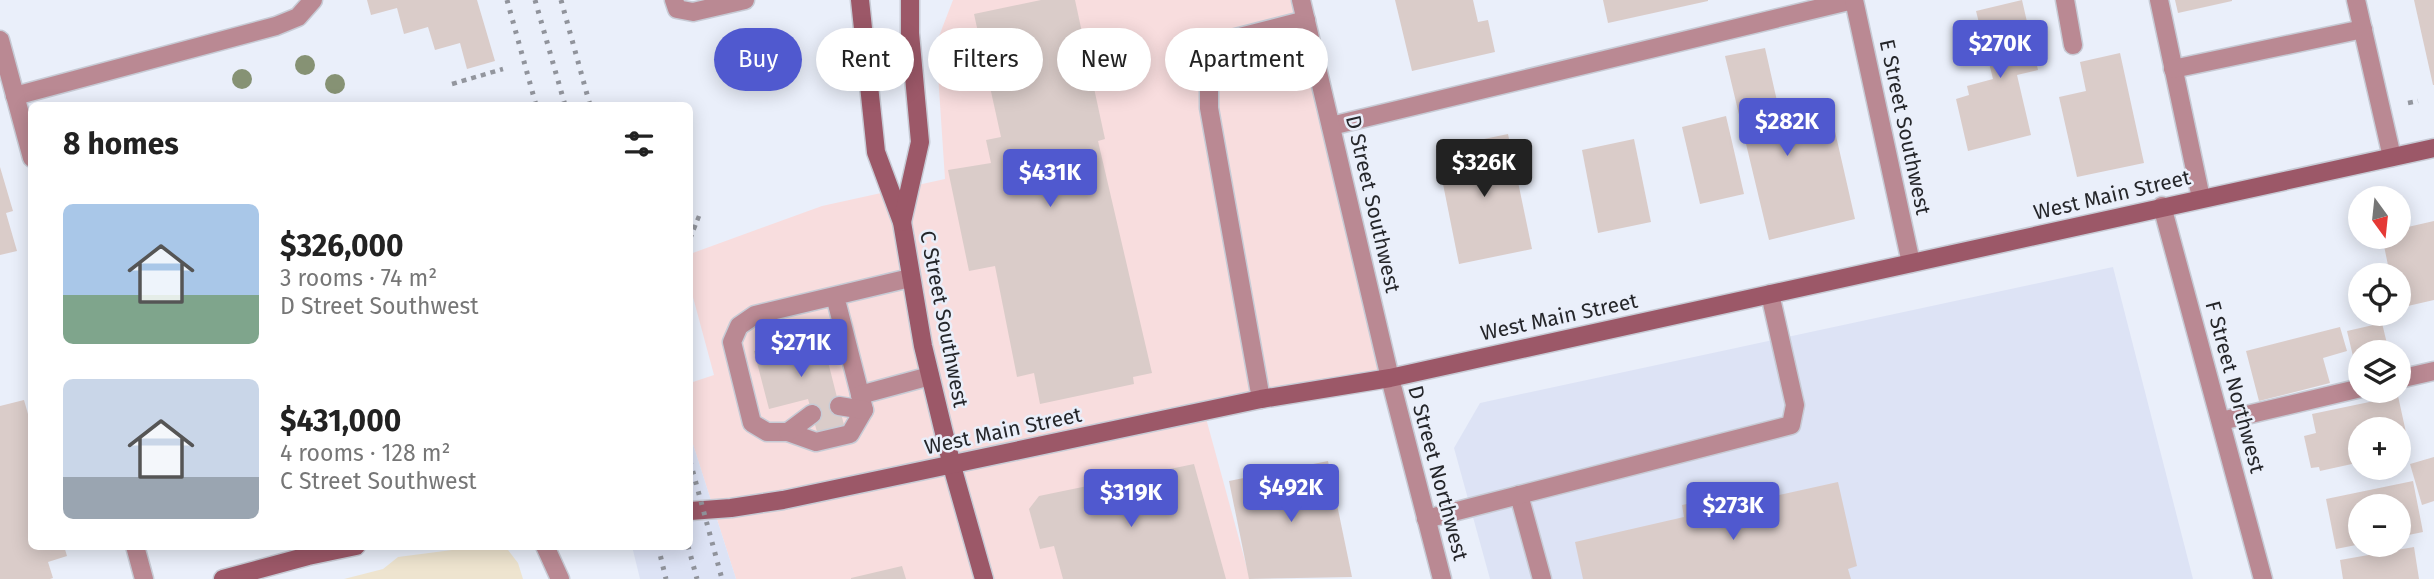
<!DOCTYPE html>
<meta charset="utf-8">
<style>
:root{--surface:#fff;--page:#f2f2f2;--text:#222;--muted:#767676;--accent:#5059cf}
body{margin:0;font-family:"Fira Sans",sans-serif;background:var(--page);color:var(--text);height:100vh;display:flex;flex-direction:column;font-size:26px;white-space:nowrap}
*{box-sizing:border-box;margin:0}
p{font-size:23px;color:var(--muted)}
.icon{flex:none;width:38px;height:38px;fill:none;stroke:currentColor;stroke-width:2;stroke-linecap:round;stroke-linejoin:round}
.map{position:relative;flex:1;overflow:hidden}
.side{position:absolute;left:28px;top:102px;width:665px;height:448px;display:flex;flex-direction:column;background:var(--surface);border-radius:10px;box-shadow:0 4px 18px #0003}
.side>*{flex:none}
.banner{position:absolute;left:714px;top:28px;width:665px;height:63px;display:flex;gap:14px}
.needle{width:46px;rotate:165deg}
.fabs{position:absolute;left:2348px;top:186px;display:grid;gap:14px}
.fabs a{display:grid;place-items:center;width:63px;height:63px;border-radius:50%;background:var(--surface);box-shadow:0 4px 18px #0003;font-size:35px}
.price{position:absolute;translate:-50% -60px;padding:0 16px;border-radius:7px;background:var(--accent);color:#fff;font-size:23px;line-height:46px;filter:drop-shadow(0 2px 4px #0008)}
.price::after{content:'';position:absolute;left:50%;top:42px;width:21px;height:16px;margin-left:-10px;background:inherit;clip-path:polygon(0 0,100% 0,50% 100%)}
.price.current{background:#222;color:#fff}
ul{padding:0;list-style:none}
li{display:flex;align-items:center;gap:21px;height:175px;padding:0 35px}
li span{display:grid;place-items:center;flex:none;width:196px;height:140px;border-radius:10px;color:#555}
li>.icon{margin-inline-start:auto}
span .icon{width:84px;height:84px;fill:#fffc;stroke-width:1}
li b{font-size:30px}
h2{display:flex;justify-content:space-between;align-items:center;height:84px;padding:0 35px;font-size:30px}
.chip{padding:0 24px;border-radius:32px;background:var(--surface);box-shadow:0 4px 18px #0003;font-size:24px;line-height:63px}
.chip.current{background:var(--accent);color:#fff}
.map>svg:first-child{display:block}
</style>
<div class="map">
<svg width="2434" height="579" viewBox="0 0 2434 579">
<rect width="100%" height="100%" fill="#eaeffa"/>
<!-- commercial -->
<polygon fill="#eee4cf" points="483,546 508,550 518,563 523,579 344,579 383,569 398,557"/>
<!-- industrial -->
<polygon fill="#f8ddde" points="953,0 1301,0 1390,378 1204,411 1250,579 736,579 690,435 690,383 714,375 690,286 690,254 822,206 945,179 936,44"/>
<!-- built -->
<g fill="#dde3f5">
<polygon points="2113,267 2193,579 1490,579 1454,448 1480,403"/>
<polygon points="690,435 736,579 640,579 632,546 690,546"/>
</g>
<!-- building -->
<g fill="#daccc9">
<polygon points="367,0 477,0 495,61 467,69 460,43 435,50 428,27 404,34 397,8 371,15"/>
<polygon points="1041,0 1075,0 1105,139 1098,141 1152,373 1133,377 1134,384 1040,404 1034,373 1017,377 995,266 969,271 948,170 991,163 986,140 1001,137 974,14"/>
<polygon points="1395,0 1473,0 1478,22 1488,20 1495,52 1412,71"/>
<polygon points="1603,0 1708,0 1708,1 1608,23"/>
<polygon points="2022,0 2038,70 2017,75 2031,135 1968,151 1956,99 1969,95 1967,86 1993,79 1976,11"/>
<polygon points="2175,0 2232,0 2232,1 2178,13"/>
<polygon points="2414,0 2434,0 2434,85 2433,85"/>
<polygon points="1765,48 1777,101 1768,103 1777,141 1834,127 1855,219 1769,240 1725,56"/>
<polygon points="2120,53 2144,163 2077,177 2059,97 2086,91 2080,62"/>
<polygon points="1726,116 1744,194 1700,204 1682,127"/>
<polygon points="1508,134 1532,249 1459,264 1436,149"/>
<polygon points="1634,139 1651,222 1598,233 1582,150"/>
<polygon points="0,167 13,211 6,213 17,251 0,255"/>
<polygon points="2434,221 2434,300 2399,308 2399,275 2390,275 2382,236 2399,236 2399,229"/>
<polygon points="2382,323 2389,352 2361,352 2361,372 2357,373 2347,331"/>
<polygon points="2340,327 2347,351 2323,358 2330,383 2259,401 2246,351"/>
<polygon points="821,334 844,425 817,432 808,399 769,409 754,351"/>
<polygon points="2398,396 2407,437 2399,439 2399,429 2361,429 2361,462 2320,471 2319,467 2311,468 2304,436 2316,433 2312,414"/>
<polygon points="24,400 32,428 32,546 64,546 67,556 48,562 53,578 50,579 0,579 0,406"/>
<polygon points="2434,457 2434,501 2422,505 2410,464"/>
<polygon points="1328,461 1352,577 1249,579 1229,481"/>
<polygon points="1194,464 1226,579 1063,579 1054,546 1040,549 1029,509 1039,496"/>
<polygon points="2413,481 2423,532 2399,537 2399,506 2361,506 2361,544 2336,549 2326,499"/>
<polygon points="1838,482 1857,566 1848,569 1851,579 1583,579 1575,542 1684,517 1682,505 1740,493 1743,503"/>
<polygon points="2414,547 2419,579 2343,579 2340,560"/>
<polygon points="902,566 906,579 851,579 851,578"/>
</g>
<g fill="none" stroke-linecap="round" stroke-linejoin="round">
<defs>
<g id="lane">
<polyline points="674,0 677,9 693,12 745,0"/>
<polyline points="2065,0 2073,45"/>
<polyline points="2159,0 2201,198"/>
<polyline points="2173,69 2363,29"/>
<polyline points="15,96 276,26 298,17 313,0"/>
<polyline points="1331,126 1853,0"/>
<polyline points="835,296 864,410 850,434 816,442 788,432 767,432 752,423 732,342 739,326 755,315 910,278"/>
<polyline points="2399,379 2434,371"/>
<polyline points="860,395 930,376"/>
<polyline points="1261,399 1209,108 1209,73 1220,42 1306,20"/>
<polyline points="839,406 864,410"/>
<polyline points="2221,421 2361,388"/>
<polyline points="788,432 812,414"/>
<polyline points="1519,495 1542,579"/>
<polyline points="1426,519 1791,425 1795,405 1770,294"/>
</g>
<g id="street">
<polyline points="1301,0 1390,378 1442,579"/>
<polyline points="1854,0 1911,263"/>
<polyline points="2356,0 2392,157"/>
<polyline points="0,40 32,158"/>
<polyline points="2162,206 2263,579"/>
<polyline points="135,546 144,579"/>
<polyline points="545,546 560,579"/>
</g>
<g id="secondary">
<polyline points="860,0 876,152 902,222 923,346 952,466 984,579"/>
<polyline points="902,222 920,142 910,33 910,0"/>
<polyline points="690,511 731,508 783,500 1261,399 1390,378 2434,148"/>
<polyline points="223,579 308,556 356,546"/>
</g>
</defs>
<!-- lane casing -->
<use href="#lane" stroke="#c7cbd5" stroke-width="21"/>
<!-- street casing -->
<use href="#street" stroke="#c7cbd5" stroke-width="21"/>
<!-- secondary casing -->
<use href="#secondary" stroke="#c7cbd5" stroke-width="21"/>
<!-- path -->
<g stroke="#93969e" stroke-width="4.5" stroke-dasharray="5 5" stroke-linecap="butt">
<polyline points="452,84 503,69"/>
<polyline points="2408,103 2418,101"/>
<polyline points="690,239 699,216"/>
</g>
<!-- lane -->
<use href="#lane" stroke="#ba8993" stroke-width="18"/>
<!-- street -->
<use href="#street" stroke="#ba8993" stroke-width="18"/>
<!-- secondary -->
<use href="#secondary" stroke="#9c5868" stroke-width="18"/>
<!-- rail -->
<g stroke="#90939b" stroke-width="5" stroke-dasharray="3.5 7" stroke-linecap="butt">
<polyline points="507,0 536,105"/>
<polyline points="535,0 565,105"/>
<polyline points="561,0 590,105"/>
<polyline points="690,461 722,579"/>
<polyline points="658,546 666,579"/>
<polyline points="688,546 697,579"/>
</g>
</g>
<!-- trees -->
<g fill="#869274">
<circle cx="305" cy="65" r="10"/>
<circle cx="242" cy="79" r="10"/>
<circle cx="335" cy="84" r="10"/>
</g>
<g text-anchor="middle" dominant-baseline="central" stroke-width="5" stroke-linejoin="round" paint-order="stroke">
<!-- street labels -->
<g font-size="21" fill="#25262a" stroke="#eaeffa">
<text transform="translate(1905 127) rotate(78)">E Street Southwest</text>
<text transform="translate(2112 195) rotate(-13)">West Main Street</text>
<text transform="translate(1373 204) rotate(77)">D Street Southwest</text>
<text transform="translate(1559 317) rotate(-12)">West Main Street</text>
<text transform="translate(944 319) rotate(79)">C Street Southwest</text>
<text transform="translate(2235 387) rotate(75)">F Street Northwest</text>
<text transform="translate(1003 431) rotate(-12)">West Main Street</text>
<text transform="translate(1438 473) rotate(75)">D Street Northwest</text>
</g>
</g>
</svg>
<div class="fabs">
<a><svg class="needle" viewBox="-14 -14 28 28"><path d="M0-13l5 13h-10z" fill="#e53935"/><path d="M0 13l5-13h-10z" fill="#767676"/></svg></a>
<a><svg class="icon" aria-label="locate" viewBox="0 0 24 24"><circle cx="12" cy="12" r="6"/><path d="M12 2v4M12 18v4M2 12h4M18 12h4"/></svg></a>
<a><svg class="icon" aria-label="layers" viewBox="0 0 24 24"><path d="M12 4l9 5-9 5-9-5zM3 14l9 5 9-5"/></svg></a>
<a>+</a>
<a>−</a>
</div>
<b class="price" style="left:2000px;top:80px">$270K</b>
<b class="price" style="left:1787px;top:158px">$282K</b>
<b class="price current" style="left:1484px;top:199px">$326K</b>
<b class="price" style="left:1050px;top:209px">$431K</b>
<b class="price" style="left:801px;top:379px">$271K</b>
<b class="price" style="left:1291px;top:524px">$492K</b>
<b class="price" style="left:1131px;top:529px">$319K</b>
<b class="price" style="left:1733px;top:542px">$273K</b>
<div class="banner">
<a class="chip current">Buy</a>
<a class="chip">Rent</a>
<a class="chip">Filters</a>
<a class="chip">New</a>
<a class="chip">Apartment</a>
</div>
<section class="side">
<h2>8 homes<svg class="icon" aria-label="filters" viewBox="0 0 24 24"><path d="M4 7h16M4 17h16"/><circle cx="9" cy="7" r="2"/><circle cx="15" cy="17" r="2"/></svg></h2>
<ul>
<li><span style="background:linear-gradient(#a9c7e8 65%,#7fa58c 0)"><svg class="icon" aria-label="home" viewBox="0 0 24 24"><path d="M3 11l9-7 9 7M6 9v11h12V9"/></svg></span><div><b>$326,000</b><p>3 rooms · 74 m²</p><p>D Street Southwest</p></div></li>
<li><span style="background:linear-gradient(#c9d6e8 70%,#9aa5b1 0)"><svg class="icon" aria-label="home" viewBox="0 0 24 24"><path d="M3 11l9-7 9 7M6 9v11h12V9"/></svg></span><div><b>$431,000</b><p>4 rooms · 128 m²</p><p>C Street Southwest</p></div></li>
</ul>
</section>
</div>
